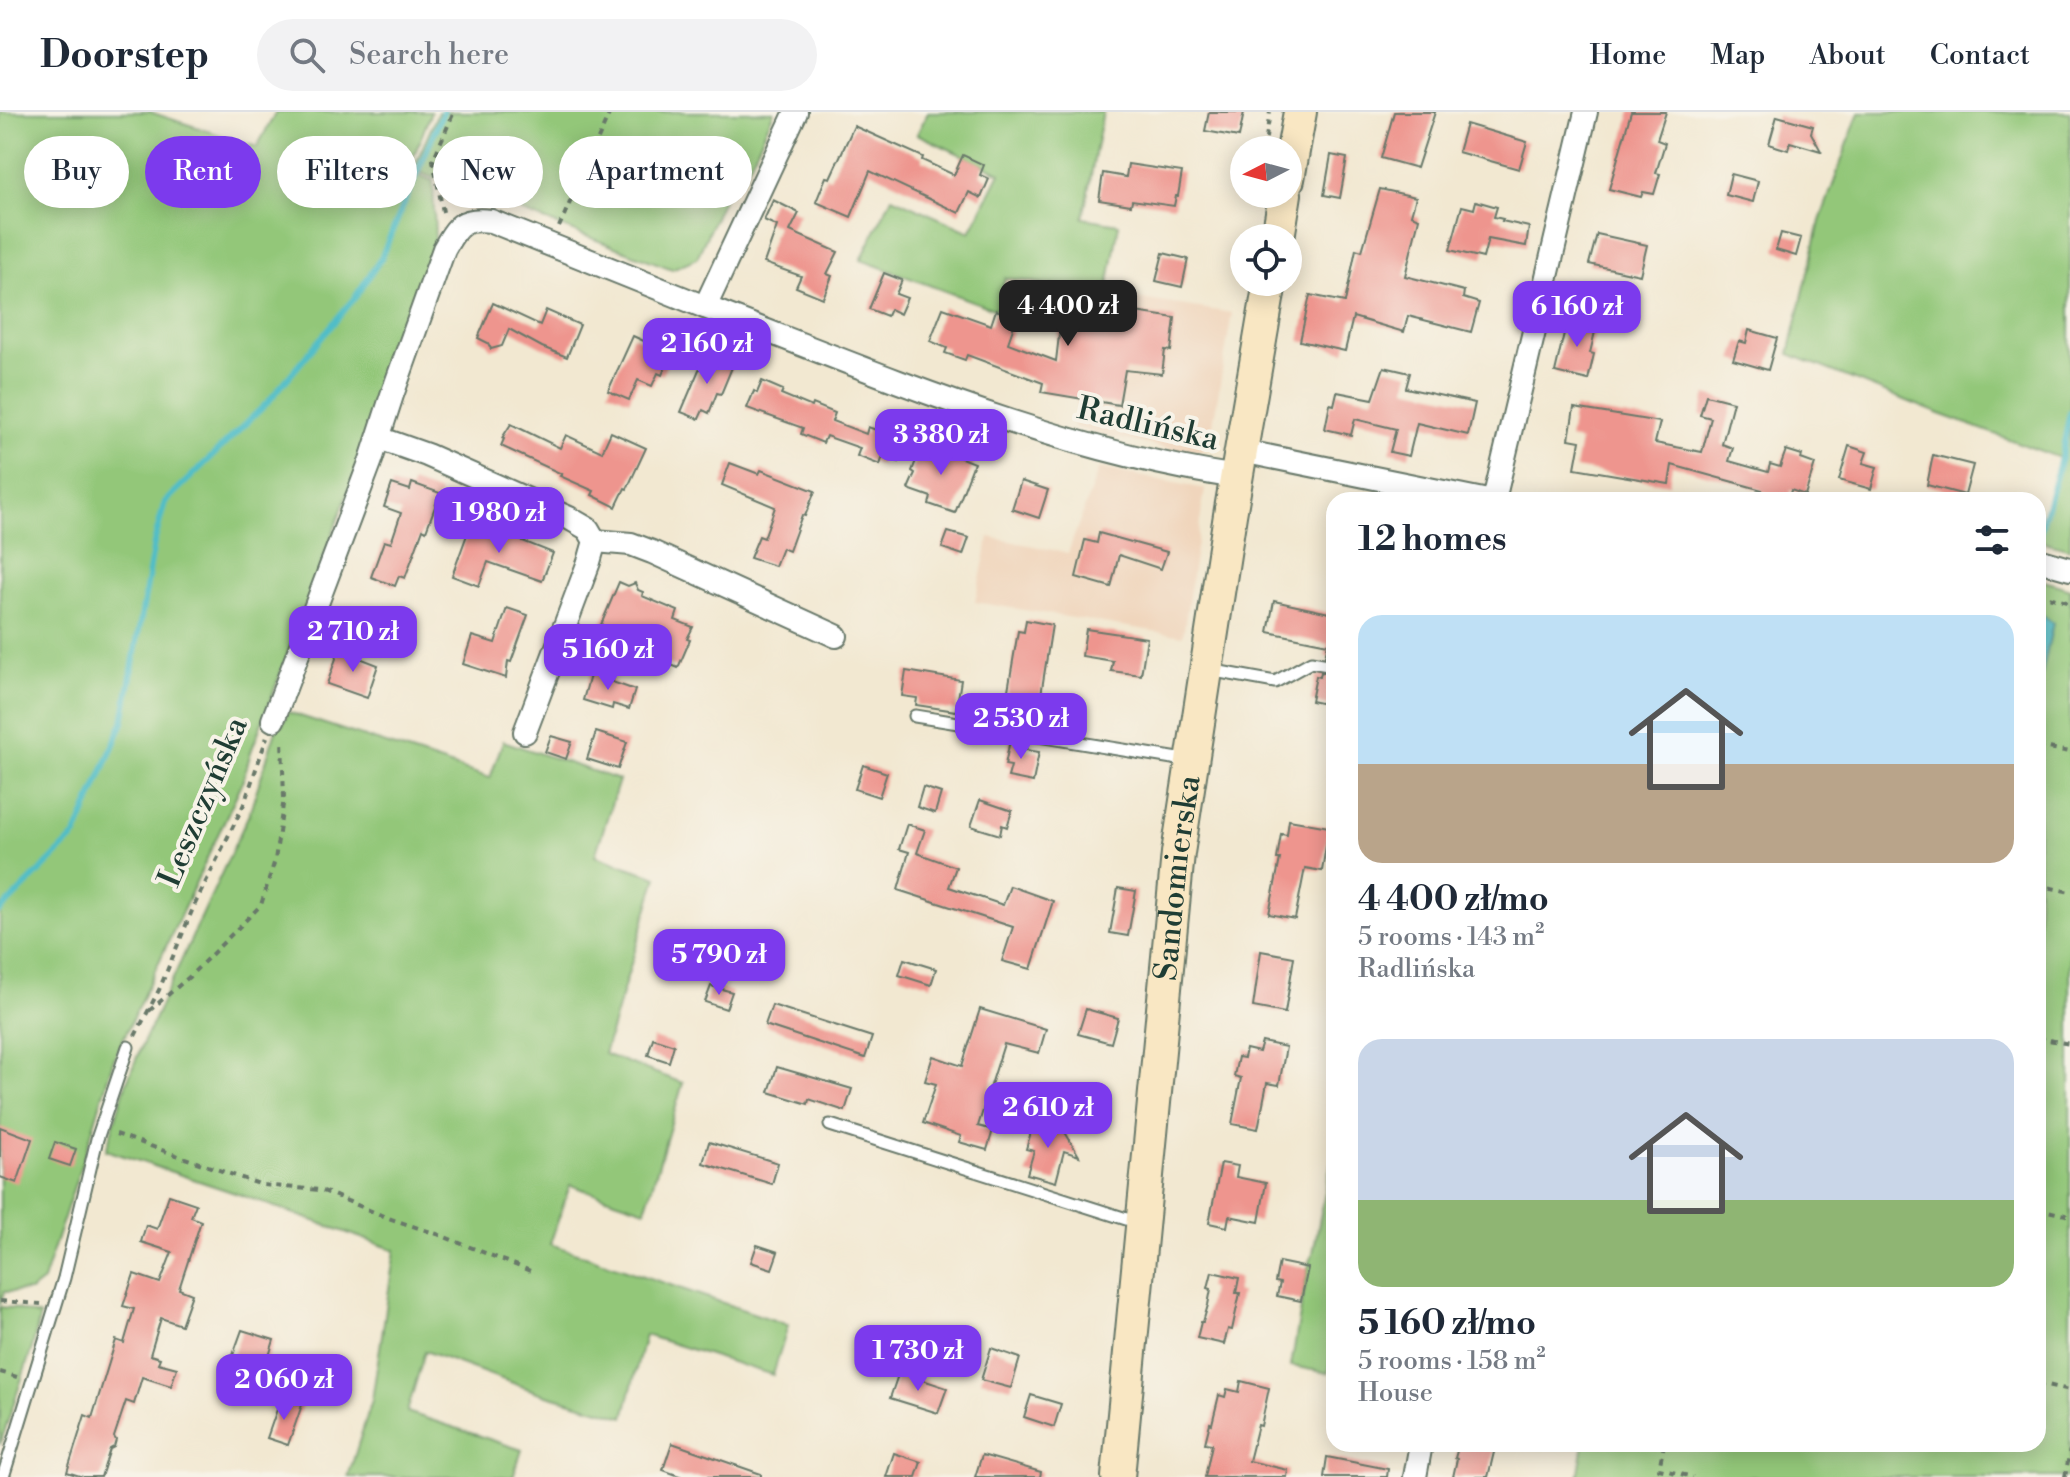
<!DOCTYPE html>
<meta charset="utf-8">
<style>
:root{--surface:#fff;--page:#f2f2f3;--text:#1f2937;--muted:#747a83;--line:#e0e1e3;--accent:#7c3aed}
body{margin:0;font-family:"Libre Bodoni",serif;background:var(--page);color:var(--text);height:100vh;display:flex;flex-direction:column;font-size:30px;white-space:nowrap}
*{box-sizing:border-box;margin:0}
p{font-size:26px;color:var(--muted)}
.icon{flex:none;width:44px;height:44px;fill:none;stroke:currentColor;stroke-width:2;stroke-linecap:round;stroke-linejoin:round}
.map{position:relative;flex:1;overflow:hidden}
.panel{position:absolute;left:1326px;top:380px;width:720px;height:960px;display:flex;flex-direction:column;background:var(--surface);border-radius:24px;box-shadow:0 4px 20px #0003}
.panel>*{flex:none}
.top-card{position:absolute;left:24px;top:24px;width:760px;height:72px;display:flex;gap:16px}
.needle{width:52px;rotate:264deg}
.fabs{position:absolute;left:1230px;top:24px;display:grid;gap:16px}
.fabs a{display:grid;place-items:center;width:72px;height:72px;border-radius:50%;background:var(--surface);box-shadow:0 4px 20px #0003;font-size:40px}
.price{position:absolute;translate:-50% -68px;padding:0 18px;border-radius:16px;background:var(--accent);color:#fff;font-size:26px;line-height:52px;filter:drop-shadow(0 2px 4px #0008)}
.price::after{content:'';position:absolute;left:50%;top:48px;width:24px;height:18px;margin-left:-12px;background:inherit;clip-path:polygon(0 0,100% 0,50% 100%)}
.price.on{background:#222;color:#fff}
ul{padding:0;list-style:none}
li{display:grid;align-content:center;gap:16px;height:424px;padding:0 32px}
li span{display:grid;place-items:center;height:248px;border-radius:24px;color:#555}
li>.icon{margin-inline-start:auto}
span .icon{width:144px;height:144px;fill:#fffc;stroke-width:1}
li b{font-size:34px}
h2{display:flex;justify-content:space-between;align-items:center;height:96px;padding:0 32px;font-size:34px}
.tag{padding:0 28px;border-radius:36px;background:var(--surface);box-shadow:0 4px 20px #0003;font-size:28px;line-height:72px}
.tag.on{background:var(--accent);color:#fff}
header{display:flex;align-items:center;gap:48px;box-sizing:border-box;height:112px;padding:0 40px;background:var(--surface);border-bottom:2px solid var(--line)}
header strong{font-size:38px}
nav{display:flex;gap:44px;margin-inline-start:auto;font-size:28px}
.search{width:560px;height:72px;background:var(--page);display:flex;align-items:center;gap:20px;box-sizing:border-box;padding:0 28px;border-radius:44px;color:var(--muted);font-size:30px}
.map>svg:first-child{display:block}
</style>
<header>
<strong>Doorstep</strong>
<div class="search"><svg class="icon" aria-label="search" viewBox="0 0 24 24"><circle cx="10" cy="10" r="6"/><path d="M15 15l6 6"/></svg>Search here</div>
<nav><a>Home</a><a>Map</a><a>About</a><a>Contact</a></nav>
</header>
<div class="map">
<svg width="2070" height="1365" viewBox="0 0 2070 1365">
<rect width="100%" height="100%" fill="#f7f3e8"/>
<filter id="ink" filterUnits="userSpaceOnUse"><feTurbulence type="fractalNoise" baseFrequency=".0125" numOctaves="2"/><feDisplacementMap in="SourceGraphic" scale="16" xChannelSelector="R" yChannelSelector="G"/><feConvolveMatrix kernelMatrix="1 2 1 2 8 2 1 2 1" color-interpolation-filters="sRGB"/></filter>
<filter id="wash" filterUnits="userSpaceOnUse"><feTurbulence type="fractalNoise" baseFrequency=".006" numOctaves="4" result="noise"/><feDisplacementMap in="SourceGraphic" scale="32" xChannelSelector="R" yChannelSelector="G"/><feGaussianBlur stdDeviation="1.8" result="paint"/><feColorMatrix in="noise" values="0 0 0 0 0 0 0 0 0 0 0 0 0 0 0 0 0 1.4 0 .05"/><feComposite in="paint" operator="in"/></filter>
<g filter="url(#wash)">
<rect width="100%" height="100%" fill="#f2e8d1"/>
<!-- built -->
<g fill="#f0d5bc">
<polygon points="1005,166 1232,201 1209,336 1201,339 1182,339 1105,324 1074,315 1077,286 1055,283 1059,256 1056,249 1059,220 996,198"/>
<polygon points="1099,356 1205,377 1183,524 975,490 989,425 1068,441"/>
</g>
<!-- green -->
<g fill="#93c779" stroke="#598256" stroke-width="2">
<polygon points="0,0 150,0 257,35 276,0 431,0 408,59 433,69 435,126 418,181 368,327 251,640 242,671 113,949 90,1026 43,1169 30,1179 4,1180 0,1193"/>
<polygon points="438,0 774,0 743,68 731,69 697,146 672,157 413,58"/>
<polygon points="928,0 1103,0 1083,106 1119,112 1107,182 1005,166 996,198 861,148 892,85 970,120 1000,61 917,22"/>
<polygon points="1859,0 2070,0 2070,437 2038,428 2060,346 1940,302 1789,242 1820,109"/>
<polygon points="2038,467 2070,477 2070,1365 1578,1365 1584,1332 2038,1332"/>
<polygon points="288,600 490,666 503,629 619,668 595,744 657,765 604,942 683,971 645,1098 570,1073 550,1132 788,1213 773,1263 645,1223 624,1305 540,1281 425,1239 407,1300 522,1338 513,1365 348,1365 372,1288 395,1138 250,1086 106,1038 126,972 139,940 249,702 280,606 283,612"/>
<polygon points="1334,1036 1334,1223 1328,1261 1291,1254 1308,1156 1313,1141"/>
<polygon points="0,1195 13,1196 40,1204 32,1236 0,1333"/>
</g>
<!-- water -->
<polygon fill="#4fbdc8" stroke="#377d7e" stroke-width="2" points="2038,500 2053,511 2042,562 2038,561"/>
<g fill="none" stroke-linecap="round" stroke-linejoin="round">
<!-- stream -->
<g stroke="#4fbdc8" stroke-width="6">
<polyline points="2038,427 2061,346 2070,300"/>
<polyline points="0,799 76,723 123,610 154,431 165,390 268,290 356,184 381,146 443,0"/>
</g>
</g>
<g id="blocks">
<!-- building -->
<g fill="#ee958e">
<polygon points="1209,0 1244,0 1239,25 1205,19"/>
<polygon points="1394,0 1435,0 1417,56 1381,46"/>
<polygon points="1631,0 1666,0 1657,28 1665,31 1656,61 1660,62 1654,82 1643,80 1641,85 1609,77"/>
<polygon points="1777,4 1813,14 1811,21 1821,39 1790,30 1788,38 1769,32"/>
<polygon points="1466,12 1527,30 1519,57 1458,40"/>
<polygon points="854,14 923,45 922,48 954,63 963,43 984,53 980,63 989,67 981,86 969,80 959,101 870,59 851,105 816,90 826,65 830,66"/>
<polygon points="1331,43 1347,46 1340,86 1324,83"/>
<polygon points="1128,52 1182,60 1178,84 1176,84 1174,94 1132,88 1131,93 1099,88 1103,61 1126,65"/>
<polygon points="1731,62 1758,69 1753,90 1726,83"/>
<polygon points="1380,77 1416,85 1411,103 1419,106 1405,164 1464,179 1463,186 1479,191 1471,220 1408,204 1404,220 1353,205 1345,239 1300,229 1310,183 1345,190 1356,137 1362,139"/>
<polygon points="773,88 799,101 790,119 838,140 827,162 832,164 823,186 796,175 801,164 764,151 777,114 764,108"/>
<polygon points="1476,89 1497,95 1494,105 1503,107 1502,109 1529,115 1526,134 1488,127 1483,146 1450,138 1462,94 1474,97"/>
<polygon points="1781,121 1801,126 1796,144 1776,138"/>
<polygon points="1597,122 1647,133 1640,163 1589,152"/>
<polygon points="1163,141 1188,147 1182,175 1156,169"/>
<polygon points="884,161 902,168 896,182 907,186 900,202 890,197 887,204 869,197"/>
<polygon points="1063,189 1175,206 1171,239 1165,238 1162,262 1125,258 1119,293 1041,280 1043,271 967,243 965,248 945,241 947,236 930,229 943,196 991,213 996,198 1017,205 1008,231 1056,249"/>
<polygon points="493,191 540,213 546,198 580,213 567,245 542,235 509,217 502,234 491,237 488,231 478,226"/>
<polygon points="1568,204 1597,211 1590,241 1594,242 1588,268 1555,260"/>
<polygon points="1749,218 1777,226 1768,258 1733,248 1739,229 1746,231"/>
<polygon points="633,224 659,236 657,239 670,245 662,263 658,261 652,274 638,268 629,288 608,279"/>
<polygon points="706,241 733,253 721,282 717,281 709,301 703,298 699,307 681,300"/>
<polygon points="1384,255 1410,261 1406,276 1475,291 1468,323 1417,311 1409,344 1390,340 1396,317 1355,307 1351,323 1325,317 1330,292 1334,293 1337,280 1373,287"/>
<polygon points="762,269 783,278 781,282 812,295 813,292 835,301 832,309 866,322 868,315 891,323 888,330 904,336 899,350 883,344 880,353 857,344 860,336 826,324 823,331 801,322 803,316 747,296 754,279 757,281"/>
<polygon points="1706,283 1733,290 1722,332 1733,336 1729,349 1768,360 1770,352 1780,355 1786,338 1802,343 1801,347 1815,352 1805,383 1791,378 1788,388 1761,380 1762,378 1672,353 1669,372 1575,356 1580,329 1569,327 1574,296 1660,310 1655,331 1702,340 1711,306 1700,303"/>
<polygon points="511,312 560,336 566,323 602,340 611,320 646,336 627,377 625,376 616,395 592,383 594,379 560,364 562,362 501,334 504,327 502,326"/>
<polygon points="926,332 974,351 955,401 929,392 931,385 908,377 915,361 912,359 922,333 925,334"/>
<polygon points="1849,334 1867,340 1863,351 1877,355 1871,377 1839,368"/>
<polygon points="1933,343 1973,353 1965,383 1927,373"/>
<polygon points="730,351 759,362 761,358 815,379 805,404 802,403 789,439 782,436 775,454 750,446 759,424 764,426 775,395 722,373"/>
<polygon points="1021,369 1048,378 1039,406 1012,397"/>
<polygon points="412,371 440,381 426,419 423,417 405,466 399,464 395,474 371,465 384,429 391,431 401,401 384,395 392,372 410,378"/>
<polygon points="472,409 553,441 542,469 488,450 479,474 452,464"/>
<polygon points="948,420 969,426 963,443 942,436"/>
<polygon points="1099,421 1167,440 1161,457 1119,443 1111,475 1076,465 1085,428 1097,431"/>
<polygon points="619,470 628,474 635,471 638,478 643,480 642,484 678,499 675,508 693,515 687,527 690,528 678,556 662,549 665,540 622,522 621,525 600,515"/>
<polygon points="1274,489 1334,502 1334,545 1325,544 1328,532 1268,520"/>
<polygon points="507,496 528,503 511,550 508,549 506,566 463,552 472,524 495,531"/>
<polygon points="1026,508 1052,513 1038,602 1033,601 1030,614 995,608 997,594 1005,596 1018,519 1024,520"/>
<polygon points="1086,517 1147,526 1141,563 1111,559 1113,549 1082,544"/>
<polygon points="339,538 378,553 367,586 327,572"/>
<polygon points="906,559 961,568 956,599 916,593 917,586 902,584"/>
<polygon points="591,560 613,567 612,570 635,578 629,597 613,592 612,597 583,588"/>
<polygon points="1321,560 1334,562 1334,594 1311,589 1316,564 1320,565"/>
<polygon points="596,620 627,630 618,657 587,647"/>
<polygon points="551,624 572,630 566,647 545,640"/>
<polygon points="1010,628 1028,631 1026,638 1039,640 1033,670 1008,665 1011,654 1005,653"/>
<polygon points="863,653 887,661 879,685 855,677"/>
<polygon points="923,675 941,681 935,701 917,695"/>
<polygon points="980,688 1012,699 1007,715 1002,713 1000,723 971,714"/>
<polygon points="1289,708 1329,715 1322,759 1305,756 1295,807 1269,802 1280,747 1277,747 1281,722 1287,723"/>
<polygon points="907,712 925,718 917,741 956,755 949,775 1003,793 1010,774 1053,789 1031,857 1002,849 1013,815 898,778 909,740 899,737"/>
<polygon points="1118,776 1136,779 1128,824 1110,821"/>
<polygon points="1261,839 1294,845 1285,901 1253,895"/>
<polygon points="904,847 936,857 931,873 899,863"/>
<polygon points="711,874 732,880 726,897 705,890"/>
<polygon points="772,893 872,925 865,946 765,913"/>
<polygon points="980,897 1046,917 1039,941 1004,932 978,1014 993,1018 987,1038 959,1030 961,1024 923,1011 936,972 925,969 933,944 962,954"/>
<polygon points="1086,897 1118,906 1111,931 1078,922"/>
<polygon points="653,926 674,933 669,950 648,943"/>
<polygon points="1262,930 1286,935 1279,973 1267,971 1258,1017 1232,1012 1241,966 1234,964 1238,945 1244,946 1246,937 1259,940"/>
<polygon points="777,955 852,977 845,999 809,987 808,992 769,980"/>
<polygon points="1035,1007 1062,1015 1079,1044 1064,1039 1056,1070 1027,1062 1034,1039 1026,1037"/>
<polygon points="0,1015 32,1027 17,1071 0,1065"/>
<polygon points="55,1030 76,1037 70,1054 49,1047"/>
<polygon points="709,1030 778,1051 772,1072 703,1051"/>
<polygon points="1221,1051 1238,1054 1236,1065 1266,1071 1259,1110 1229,1104 1227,1115 1209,1111"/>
<polygon points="169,1083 196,1092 191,1105 201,1109 179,1177 192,1182 181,1213 161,1206 150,1243 160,1246 158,1251 177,1256 171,1274 142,1265 134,1292 126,1289 114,1325 116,1328 114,1335 110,1337 101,1365 83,1365 67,1360 85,1303 92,1306 116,1228 124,1231 134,1197 123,1194 134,1162 160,1171 172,1140 141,1130 146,1113 157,1117"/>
<polygon points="757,1133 778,1140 772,1157 751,1150"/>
<polygon points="1279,1150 1308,1156 1301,1189 1277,1184 1280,1171 1275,1170"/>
<polygon points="1212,1160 1239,1166 1236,1181 1240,1181 1232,1218 1228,1217 1224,1232 1197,1226 1201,1210 1203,1210 1208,1193 1211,1177 1208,1176"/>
<polygon points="242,1218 274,1228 266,1254 233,1243"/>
<polygon points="991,1236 1020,1246 1011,1276 981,1268"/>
<polygon points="899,1260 947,1276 938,1301 890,1286"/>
<polygon points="1241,1269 1269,1276 1261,1314 1258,1313 1249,1349 1288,1358 1287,1365 1205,1365 1212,1332 1205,1331 1210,1311 1212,1312 1219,1283 1225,1285 1227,1277 1239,1280"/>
<polygon points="1031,1283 1061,1292 1054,1315 1024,1305"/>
<polygon points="281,1286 302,1293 288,1333 267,1326"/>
<polygon points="672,1331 761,1362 761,1365 682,1365 663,1358"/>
<polygon points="1459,1332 1496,1332 1488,1365 1453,1365 1457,1347 1455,1346"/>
<polygon points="894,1341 921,1350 916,1365 886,1365"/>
<polygon points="982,1343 1041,1360 1040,1365 975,1365"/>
<polygon points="1327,1345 1388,1357 1387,1365 1324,1365"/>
</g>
</g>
</g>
<g filter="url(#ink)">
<use href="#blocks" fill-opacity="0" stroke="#69796b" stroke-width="2"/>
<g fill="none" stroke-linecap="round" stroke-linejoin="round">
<defs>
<g id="lane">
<polyline points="1209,558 1275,570 1311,550 1334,554"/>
<polyline points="915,604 1191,649"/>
<polyline points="830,1013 1139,1111"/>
<polyline points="3,1365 64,1166 97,1027 128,935"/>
</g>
<g id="street">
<path d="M796,0L705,195C878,261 1053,338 1237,365"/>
<polyline points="379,326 427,343 569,406 588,417 595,429 589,450 525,620"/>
<polyline points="1242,339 1483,388"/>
<polyline points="1494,388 1586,0"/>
<polyline points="595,429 631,432 652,440 836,524"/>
<polyline points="2038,448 2070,457"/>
<path d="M273,608L371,348L392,283L444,137C457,114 462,105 491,109L705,195"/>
<polyline points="1415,1365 1421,1332"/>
</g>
<g id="secondary">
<polyline points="1288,67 1300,0"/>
<polyline points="1278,126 1285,82"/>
<path id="s1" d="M1118,1365L1178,741L1230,403L1270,170"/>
</g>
</defs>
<!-- lane casing -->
<use href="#lane" stroke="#69796b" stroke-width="15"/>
<!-- street casing -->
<use href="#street" stroke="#69796b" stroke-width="26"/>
<!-- secondary casing -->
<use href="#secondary" stroke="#69796b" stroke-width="36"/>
<!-- path -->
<g stroke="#69796b" stroke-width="4" stroke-dasharray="6 6" stroke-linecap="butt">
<polyline points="1264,38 1270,0"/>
<polyline points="443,100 433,48 454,0"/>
<polyline points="559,115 610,0"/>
<polyline points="1249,126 1251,116"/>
<polyline points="2038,482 2070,491"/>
<polyline points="2038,634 2070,640"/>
<polyline points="2038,773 2070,780"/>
<polyline points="149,899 189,865 261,793 275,748 284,686 282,627"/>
<polyline points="135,924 159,878 194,794 244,692 267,625"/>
<polyline points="2038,926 2070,932"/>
<polyline points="116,1022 262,1073 321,1078 388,1106 437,1122 533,1160"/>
<polyline points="2038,1097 2070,1104"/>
<polyline points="0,1189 41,1192"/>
<polyline points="0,1260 17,1265"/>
<polyline points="2038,1271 2070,1278"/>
<polyline points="1664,1332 1659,1357 1693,1365"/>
<polyline points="2065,1365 2070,1338"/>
</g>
<!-- lane -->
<use href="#lane" stroke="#fff" stroke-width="11"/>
<!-- street -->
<use href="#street" stroke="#fff" stroke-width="22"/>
<!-- secondary -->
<use href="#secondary" stroke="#f9e7c3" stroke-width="32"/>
</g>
</g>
<g text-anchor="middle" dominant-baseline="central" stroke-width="8" stroke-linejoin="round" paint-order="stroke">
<!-- street labels -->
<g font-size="32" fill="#1f3d34" stroke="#f7f3e8">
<text transform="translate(1148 312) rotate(13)">Radlińska</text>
<text transform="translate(203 690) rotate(-67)">Leszczyńska</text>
<text stroke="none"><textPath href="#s1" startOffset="602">Sandomierska</textPath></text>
</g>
</g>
</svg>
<div class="fabs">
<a><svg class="needle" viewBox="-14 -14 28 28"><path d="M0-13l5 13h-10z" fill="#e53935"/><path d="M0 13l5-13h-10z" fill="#747a83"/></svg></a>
<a><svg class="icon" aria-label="locate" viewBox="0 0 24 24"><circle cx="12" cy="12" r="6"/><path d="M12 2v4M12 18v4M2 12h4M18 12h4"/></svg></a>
</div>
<b class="price on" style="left:1068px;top:236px">4 400 zł</b>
<b class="price" style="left:1577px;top:237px">6 160 zł</b>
<b class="price" style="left:707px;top:274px">2 160 zł</b>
<b class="price" style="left:941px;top:365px">3 380 zł</b>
<b class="price" style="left:499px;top:443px">1 980 zł</b>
<b class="price" style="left:353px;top:562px">2 710 zł</b>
<b class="price" style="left:608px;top:580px">5 160 zł</b>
<b class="price" style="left:1021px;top:649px">2 530 zł</b>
<b class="price" style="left:719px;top:885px">5 790 zł</b>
<b class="price" style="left:1048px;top:1038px">2 610 zł</b>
<b class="price" style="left:918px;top:1281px">1 730 zł</b>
<b class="price" style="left:284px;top:1310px">2 060 zł</b>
<div class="top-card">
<a class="tag">Buy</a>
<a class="tag on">Rent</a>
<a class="tag">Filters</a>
<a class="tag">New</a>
<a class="tag">Apartment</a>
</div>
<section class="panel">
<h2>12 homes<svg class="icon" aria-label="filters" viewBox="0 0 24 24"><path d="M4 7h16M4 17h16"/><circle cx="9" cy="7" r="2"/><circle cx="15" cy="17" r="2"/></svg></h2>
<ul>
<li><span style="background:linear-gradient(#bfe0f5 60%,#b9a48a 0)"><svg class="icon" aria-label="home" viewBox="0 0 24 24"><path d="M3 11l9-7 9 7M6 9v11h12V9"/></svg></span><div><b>4 400 zł/mo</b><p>5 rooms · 143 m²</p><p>Radlińska</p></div></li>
<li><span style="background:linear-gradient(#c9d6e8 65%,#8fb573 0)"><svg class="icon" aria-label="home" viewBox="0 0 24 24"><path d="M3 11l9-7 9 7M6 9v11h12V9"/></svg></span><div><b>5 160 zł/mo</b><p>5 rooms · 158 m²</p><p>House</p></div></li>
</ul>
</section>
</div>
